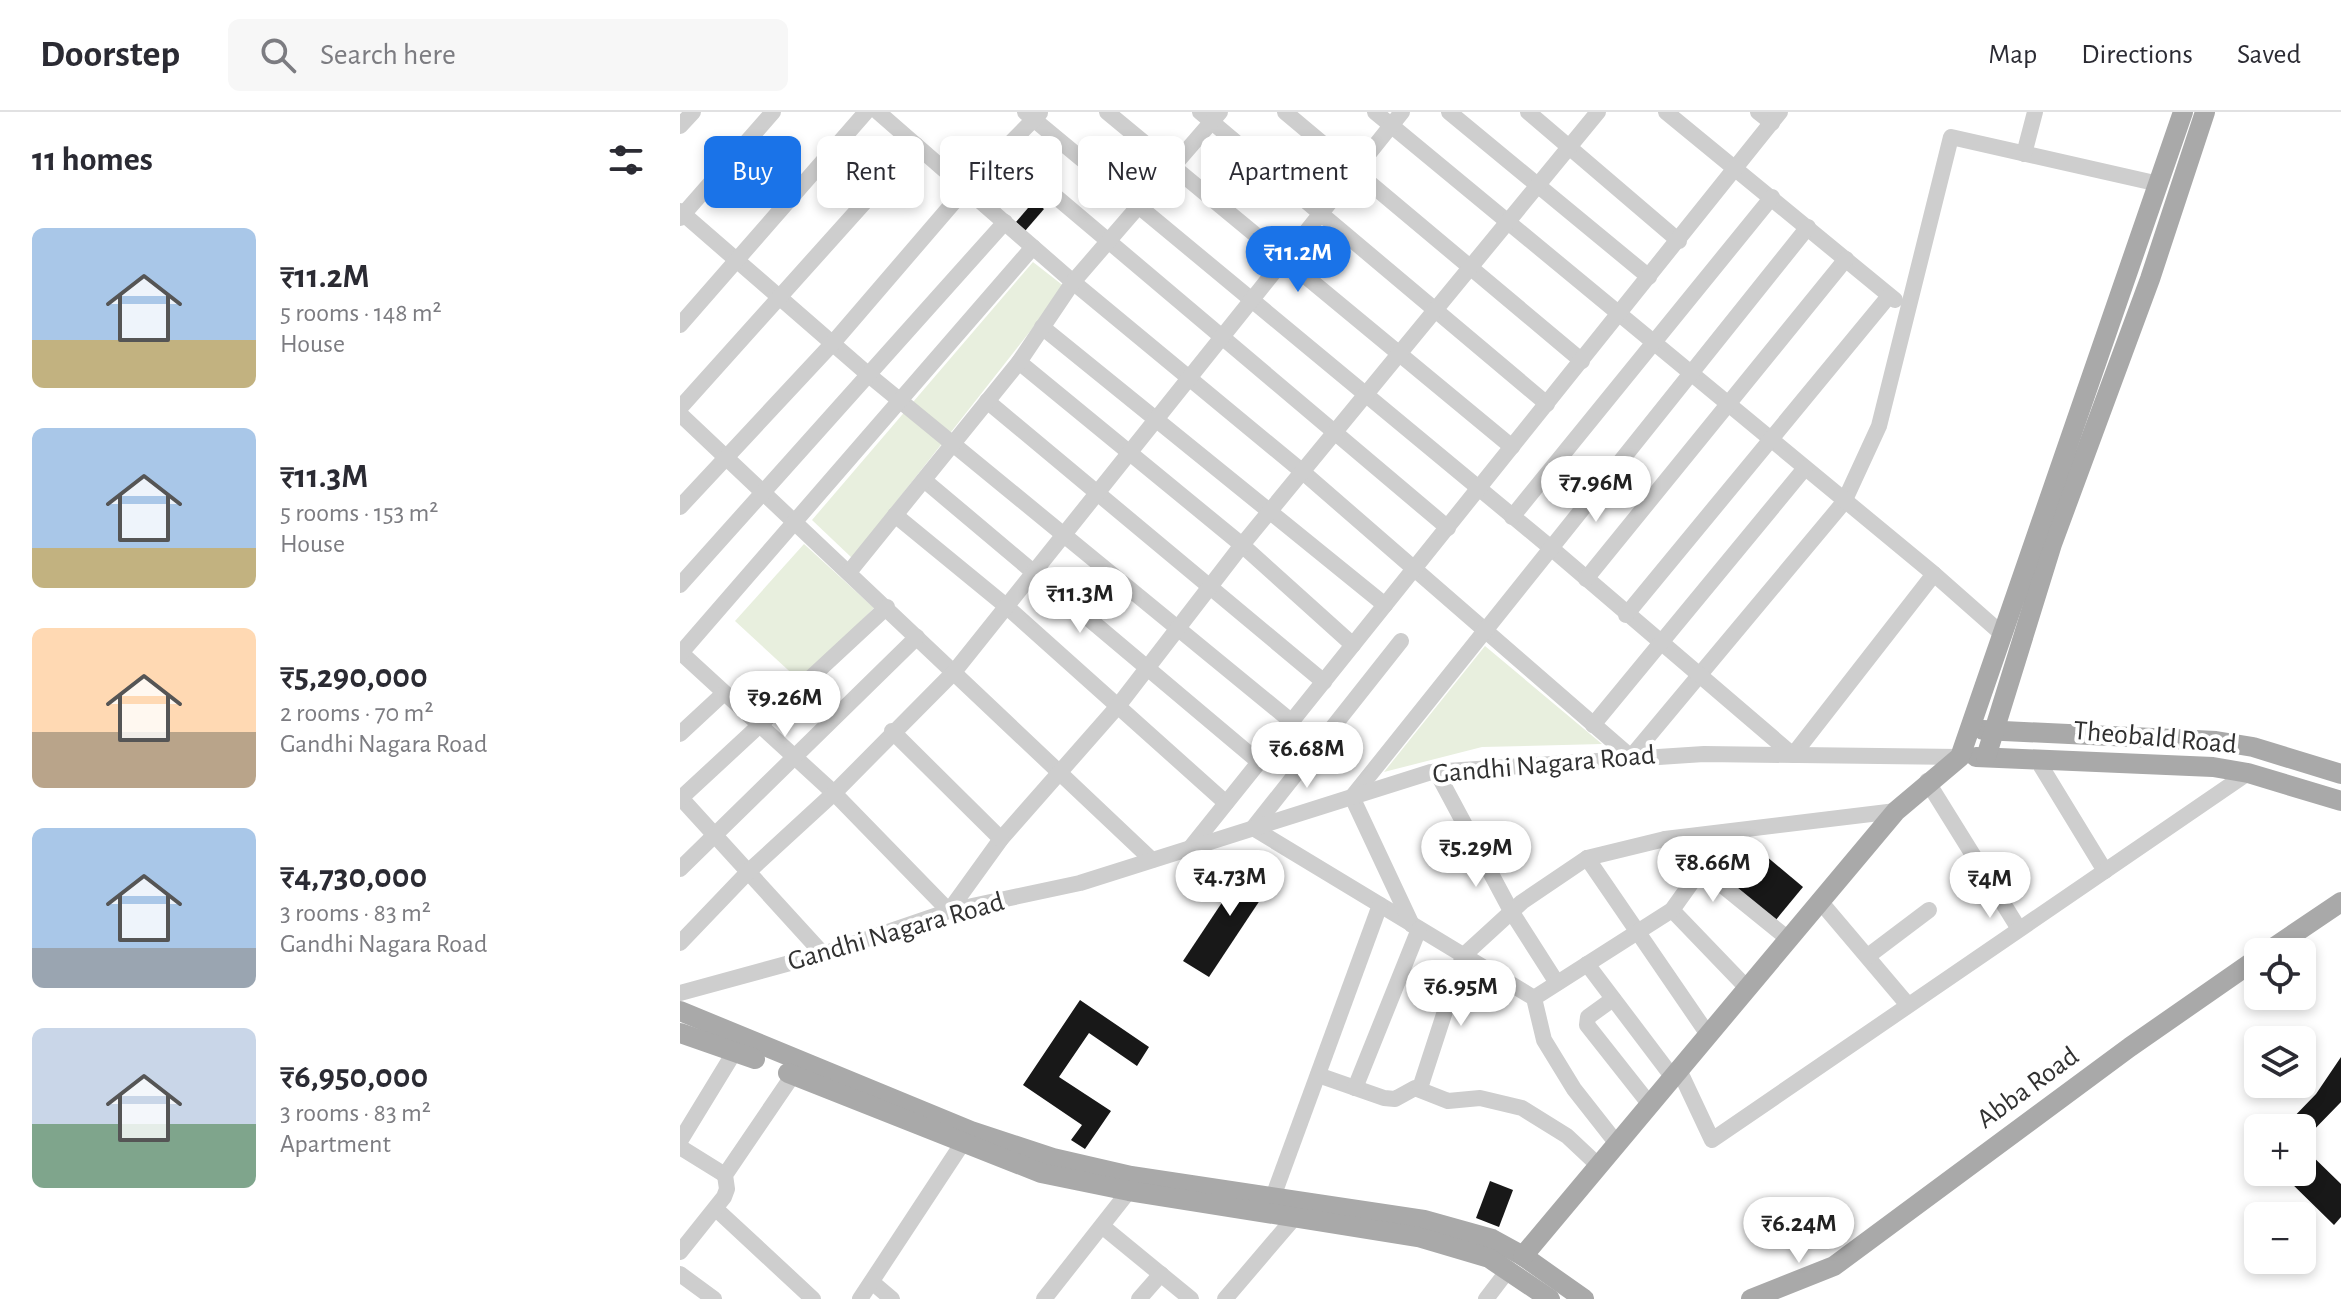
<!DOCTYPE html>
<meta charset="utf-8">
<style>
:root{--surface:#fff;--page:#f7f7f7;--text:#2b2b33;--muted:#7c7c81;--line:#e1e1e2;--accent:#1a73e8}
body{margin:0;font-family:"Alegreya Sans",sans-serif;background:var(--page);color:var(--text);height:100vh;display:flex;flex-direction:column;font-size:30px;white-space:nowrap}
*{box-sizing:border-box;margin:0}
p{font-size:26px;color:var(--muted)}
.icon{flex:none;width:44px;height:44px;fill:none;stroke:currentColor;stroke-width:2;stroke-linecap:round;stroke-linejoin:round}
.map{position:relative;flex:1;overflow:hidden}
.details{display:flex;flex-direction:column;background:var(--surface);width:680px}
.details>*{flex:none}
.hud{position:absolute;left:24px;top:24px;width:760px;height:72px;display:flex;gap:16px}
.buttons{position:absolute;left:1564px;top:826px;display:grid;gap:16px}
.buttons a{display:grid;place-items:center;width:72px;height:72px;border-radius:12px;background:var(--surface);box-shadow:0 4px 12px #0003;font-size:40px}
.price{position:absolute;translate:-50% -68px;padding:0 18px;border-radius:28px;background:#fff;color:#222;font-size:26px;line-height:52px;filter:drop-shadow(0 2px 4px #0008)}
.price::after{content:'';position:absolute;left:50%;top:48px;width:24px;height:18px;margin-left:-12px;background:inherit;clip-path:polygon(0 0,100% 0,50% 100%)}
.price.selected{background:var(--accent);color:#fff}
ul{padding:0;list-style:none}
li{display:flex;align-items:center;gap:24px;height:200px;padding:0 32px}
li span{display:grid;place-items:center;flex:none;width:224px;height:160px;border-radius:12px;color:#555}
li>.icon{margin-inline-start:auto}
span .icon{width:96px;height:96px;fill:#fffc;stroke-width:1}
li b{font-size:34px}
h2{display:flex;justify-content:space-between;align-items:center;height:96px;padding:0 32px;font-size:34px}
.pill{padding:0 28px;border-radius:12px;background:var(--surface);box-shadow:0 4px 12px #0003;font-size:28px;line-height:72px}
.pill.selected{background:var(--accent);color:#fff}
header{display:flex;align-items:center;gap:48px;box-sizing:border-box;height:112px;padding:0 40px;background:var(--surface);border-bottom:2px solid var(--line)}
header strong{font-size:38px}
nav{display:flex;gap:44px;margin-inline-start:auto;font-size:28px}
.search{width:560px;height:72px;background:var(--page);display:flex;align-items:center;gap:20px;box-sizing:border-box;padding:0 28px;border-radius:12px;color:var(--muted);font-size:30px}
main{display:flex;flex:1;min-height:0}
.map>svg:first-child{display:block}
</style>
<header>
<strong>Doorstep</strong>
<div class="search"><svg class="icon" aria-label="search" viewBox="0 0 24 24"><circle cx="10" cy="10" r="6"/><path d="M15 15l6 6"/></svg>Search here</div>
<nav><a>Map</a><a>Directions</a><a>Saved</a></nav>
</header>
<main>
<section class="details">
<h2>11 homes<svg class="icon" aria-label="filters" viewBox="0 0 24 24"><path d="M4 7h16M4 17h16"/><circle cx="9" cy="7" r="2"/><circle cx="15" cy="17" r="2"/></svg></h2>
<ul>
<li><span style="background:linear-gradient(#a9c7e8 70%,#c2b280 0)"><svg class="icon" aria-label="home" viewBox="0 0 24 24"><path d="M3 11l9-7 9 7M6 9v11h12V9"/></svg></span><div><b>₹11.2M</b><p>5 rooms · 148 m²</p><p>House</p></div></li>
<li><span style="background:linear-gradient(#a9c7e8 75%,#c2b280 0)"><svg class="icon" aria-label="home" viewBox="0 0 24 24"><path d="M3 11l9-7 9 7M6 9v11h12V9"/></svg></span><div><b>₹11.3M</b><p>5 rooms · 153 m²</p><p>House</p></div></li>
<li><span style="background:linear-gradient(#ffd9b3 65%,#b9a48a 0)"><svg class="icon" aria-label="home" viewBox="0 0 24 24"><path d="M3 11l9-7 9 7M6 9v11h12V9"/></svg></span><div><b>₹5,290,000</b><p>2 rooms · 70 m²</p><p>Gandhi Nagara Road</p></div></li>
<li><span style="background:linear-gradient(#a9c7e8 75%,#9aa5b1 0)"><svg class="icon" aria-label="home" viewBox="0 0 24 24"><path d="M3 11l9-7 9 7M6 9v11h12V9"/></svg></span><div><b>₹4,730,000</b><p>3 rooms · 83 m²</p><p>Gandhi Nagara Road</p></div></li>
<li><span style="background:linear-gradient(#c9d6e8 60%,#7fa58c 0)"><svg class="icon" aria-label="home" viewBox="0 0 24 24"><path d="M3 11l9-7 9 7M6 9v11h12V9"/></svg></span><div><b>₹6,950,000</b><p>3 rooms · 83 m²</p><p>Apartment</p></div></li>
</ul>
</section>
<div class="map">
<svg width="1661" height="1187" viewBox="0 0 1661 1187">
<rect width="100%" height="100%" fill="#fff"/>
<!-- green -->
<g fill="#e8efde">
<polygon points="353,150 385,175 172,446 132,408"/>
<polygon points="124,432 194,496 120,569 55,509"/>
<polygon points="805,534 922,632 802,635 704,660"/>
</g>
<!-- building -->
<g fill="#181818">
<polygon points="354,89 364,97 345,119 336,110"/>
<polygon points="1062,724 1123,775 1095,809 1034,758"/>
<polygon points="571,747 598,761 529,865 503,849"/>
<polygon points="400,888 469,935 457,954 409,921 379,965 431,999 405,1037 391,1028 402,1013 343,973"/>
<polygon points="1661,945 1661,990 1622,1030 1622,1016 1603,1016 1636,982"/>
<polygon points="1622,1034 1661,1072 1661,1105 1654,1113 1600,1060 1622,1060"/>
<polygon points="810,1069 833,1078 819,1115 796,1106"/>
</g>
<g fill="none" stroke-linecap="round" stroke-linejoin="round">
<!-- minor -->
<g stroke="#cecece" stroke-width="16">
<polyline points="198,0 393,170 624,361 951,645 1164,390 1199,314 1271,25 1479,72"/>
<polyline points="345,0 871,436 1113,643 1254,462"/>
<polyline points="427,0 832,335"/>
<polyline points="520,0 867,292"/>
<polyline points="605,0 902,249"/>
<polyline points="695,0 1254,462 1322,522"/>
<polyline points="769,0 969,165"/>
<polyline points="848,0 999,129"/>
<polyline points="986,0 1215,188"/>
<polyline points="1078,0 1092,11"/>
<polyline points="0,14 13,0"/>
<polyline points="323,40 768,416"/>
<polyline points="1344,42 1355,0"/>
<polyline points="0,99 190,264 612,610"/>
<polyline points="0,106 93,0"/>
<polyline points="0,213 186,0"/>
<polyline points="362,215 705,493"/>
<polyline points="339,250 562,433 673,533"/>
<polyline points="307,289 644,570"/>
<polyline points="0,296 236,33"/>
<polyline points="0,302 472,748"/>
<polyline points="244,368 579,650"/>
<polyline points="0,395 152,232 286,76 360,1"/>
<polyline points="215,403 326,494 546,691"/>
<polyline points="832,405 1092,85"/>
<polyline points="170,459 339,250 393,170 540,0"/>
<polyline points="906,467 1166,147"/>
<polyline points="0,473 325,110"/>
<polyline points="946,503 1209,184"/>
<polyline points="721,529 573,716 854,886 864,928 894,977 938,1033"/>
<polyline points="0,540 154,681 269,799 321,727 438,594 562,433 918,0"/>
<polyline points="0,542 353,135"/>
<polyline points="913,613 1125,356"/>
<polyline points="212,619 321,727"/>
<polyline points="0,622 43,582"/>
<polyline points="1356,646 1425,759"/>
<polyline points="756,659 831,799 877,871"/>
<polyline points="1247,669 1339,817"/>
<polyline points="0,685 143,842"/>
<polyline points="0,687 207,495"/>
<polyline points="985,727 1107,826"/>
<polyline points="511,735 1100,0"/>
<polyline points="907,746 1029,924"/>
<polyline points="0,757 237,525"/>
<polyline points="1139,788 1228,893"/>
<polyline points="992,798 1067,876"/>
<polyline points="732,813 672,685 1128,115"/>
<polyline points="0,831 68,760 154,681 274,560 722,0"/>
<polyline points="1188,844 1249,798"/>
<polyline points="907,852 994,967"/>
<polyline points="0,881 143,842 269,799 400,771 751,660 1024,642 1280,645"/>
<polyline points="854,886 992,798 1022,756"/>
<polyline points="933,887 908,905 907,913 971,994"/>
<polyline points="1000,960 1032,1028 1568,661"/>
<polyline points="638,963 704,986 715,987 735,976 768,989 800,986 842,996 887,1024 919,1054"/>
<polyline points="675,976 739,817"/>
<polyline points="740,976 783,844 842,790 907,746 985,727 1216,699"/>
<polyline points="0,1029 55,939"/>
<polyline points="0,1035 45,1063"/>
<polyline points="590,1093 700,793"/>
<polyline points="36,1097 133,1187"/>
<polyline points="422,1114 511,1187"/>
<polyline points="0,1140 44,1085 47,1077 45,1063 113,963"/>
<polyline points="0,1162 34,1187"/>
<polyline points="192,1170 212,1187"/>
<polyline points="180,1187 282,1032"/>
<polyline points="364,1187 449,1079"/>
<polyline points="459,1187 481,1162"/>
<polyline points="545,1187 615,1105"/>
<polyline points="806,1187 829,1157"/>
</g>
<!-- major -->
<g stroke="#a9a9a9" stroke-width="20">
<polyline points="1303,618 1536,629 1573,635 1661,662"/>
<polyline points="1296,645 1533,655 1568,661 1661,689"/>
<polyline points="1306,645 1372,432 1470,167 1525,0"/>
<polyline points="1587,840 1661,790"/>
<polyline points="0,899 291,1019 373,1046 451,1064 744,1108 812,1127 843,1144 904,1187"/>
<polyline points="0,921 75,947"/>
<polyline points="108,961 361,1061 449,1079 738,1125 809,1146 870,1187"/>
<polyline points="843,1144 1216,699 1280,645 1503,0"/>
<polyline points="1071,1187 1154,1154 1450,935 1578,846"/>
</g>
</g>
<g text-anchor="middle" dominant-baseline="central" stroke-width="8" stroke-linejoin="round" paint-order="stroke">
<!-- street labels -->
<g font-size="28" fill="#313131" stroke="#fff">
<text transform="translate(1475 626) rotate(5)">Theobald Road</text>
<text transform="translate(864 653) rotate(-5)">Gandhi Nagara Road</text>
<text transform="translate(216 820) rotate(-16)">Gandhi Nagara Road</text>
<text transform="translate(1348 976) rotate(-36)">Abba Road</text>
</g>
</g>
</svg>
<div class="buttons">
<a><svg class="icon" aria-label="locate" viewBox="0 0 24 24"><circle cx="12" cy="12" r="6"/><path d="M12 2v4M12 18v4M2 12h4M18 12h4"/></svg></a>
<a><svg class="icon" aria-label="layers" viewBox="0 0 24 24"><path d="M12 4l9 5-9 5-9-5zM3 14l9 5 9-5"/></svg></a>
<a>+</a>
<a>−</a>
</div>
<b class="price selected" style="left:618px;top:182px">₹11.2M</b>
<b class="price" style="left:916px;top:412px">₹7.96M</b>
<b class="price" style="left:400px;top:523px">₹11.3M</b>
<b class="price" style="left:105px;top:627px">₹9.26M</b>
<b class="price" style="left:627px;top:678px">₹6.68M</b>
<b class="price" style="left:796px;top:777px">₹5.29M</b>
<b class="price" style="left:1033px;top:792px">₹8.66M</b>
<b class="price" style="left:550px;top:806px">₹4.73M</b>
<b class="price" style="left:1310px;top:808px">₹4M</b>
<b class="price" style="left:781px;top:916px">₹6.95M</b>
<b class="price" style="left:1119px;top:1153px">₹6.24M</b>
<div class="hud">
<a class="pill selected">Buy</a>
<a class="pill">Rent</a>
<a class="pill">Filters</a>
<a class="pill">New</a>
<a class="pill">Apartment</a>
</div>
</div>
</main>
